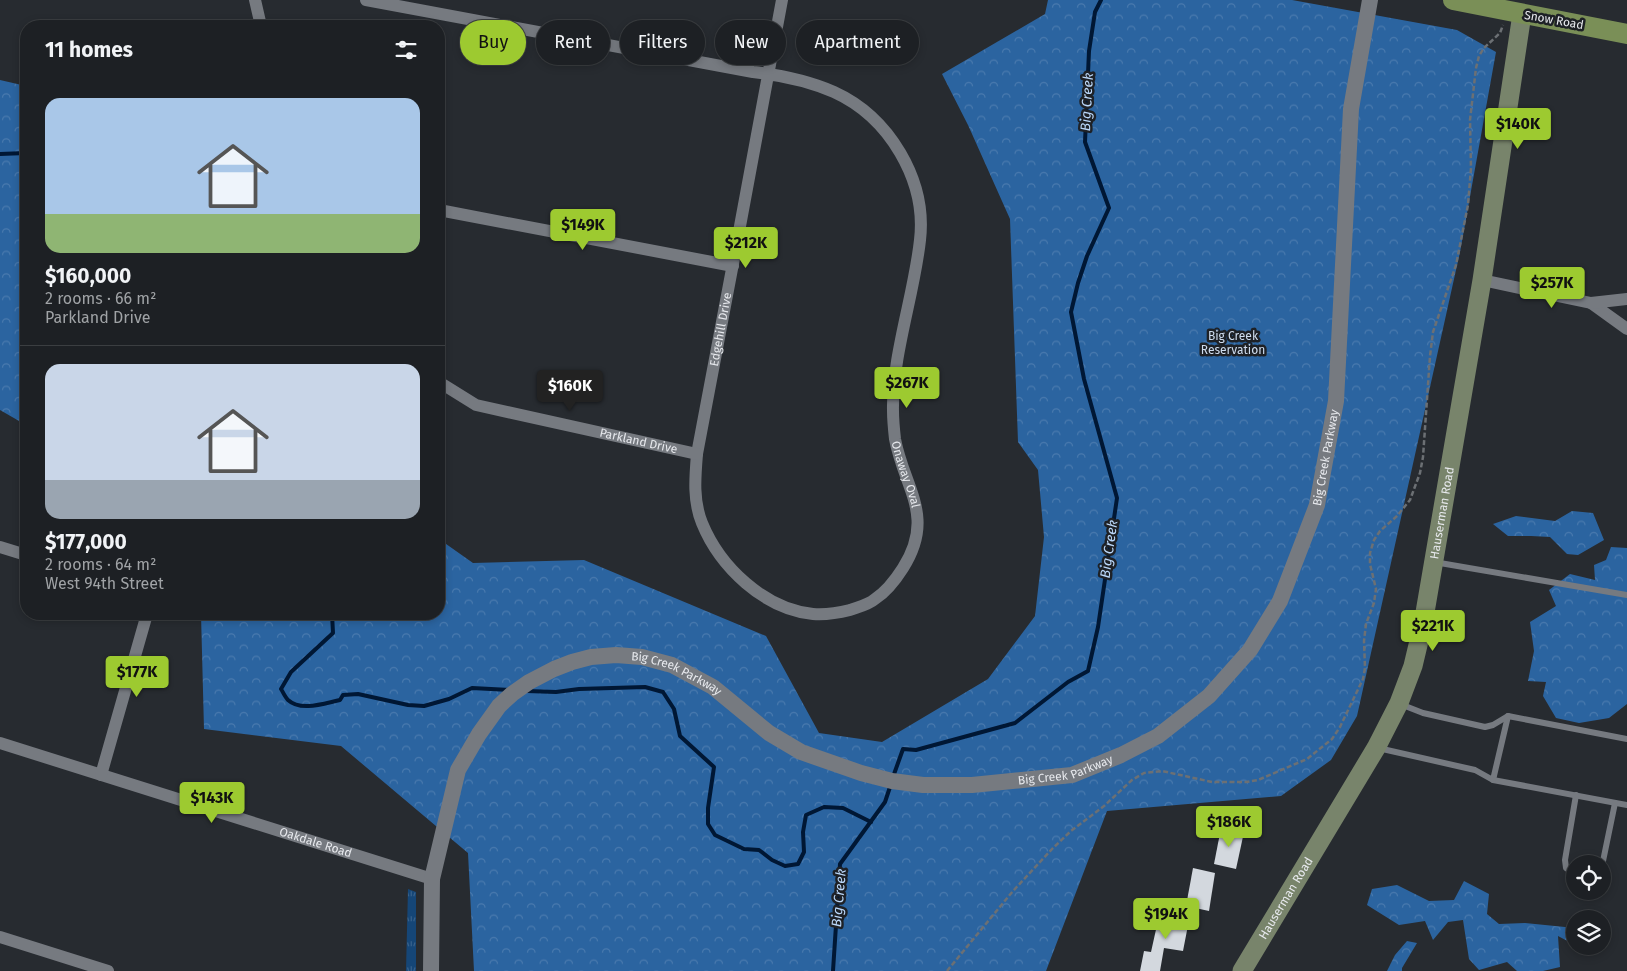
<!DOCTYPE html>
<meta charset="utf-8">
<style>
:root{--surface:#1d2024;--page:#25282c;--text:#f1f3f6;--muted:#a0a3a6;--line:#3b3e41;--accent:#9dca30}
body{margin:0;font-family:"Fira Sans",sans-serif;background:var(--page);color:var(--text);height:100vh;display:flex;flex-direction:column;font-size:19px;white-space:nowrap}
*{box-sizing:border-box;margin:0}
p{font-size:16px;color:var(--muted)}
.icon{flex:none;width:28px;height:28px;fill:none;stroke:currentColor;stroke-width:2;stroke-linecap:round;stroke-linejoin:round}
.map{position:relative;flex:1;overflow:hidden}
.details{position:absolute;left:20px;top:20px;width:425px;height:600px;display:flex;flex-direction:column;background:var(--surface);border-radius:20px;box-shadow:0 2px 8px #0003,0 0 0 1px var(--line)}
.details>*{flex:none}
.guide{position:absolute;left:460px;top:20px;width:475px;height:45px;display:flex;gap:10px}
.tools{position:absolute;left:1566px;top:855px;display:grid;gap:10px}
.tools a{display:grid;place-items:center;width:45px;height:45px;border-radius:50%;background:var(--surface);box-shadow:0 2px 8px #0003,0 0 0 1px var(--line);font-size:25px}
.price{position:absolute;translate:-50% -42px;padding:0 11px;border-radius:5px;background:var(--accent);color:#111;font-size:16px;line-height:32px;filter:drop-shadow(0 1px 2px #0008)}
.price::after{content:'';position:absolute;left:50%;top:30px;width:15px;height:11px;margin-left:-8px;background:inherit;clip-path:polygon(0 0,100% 0,50% 100%)}
.price.selected{background:#222;color:#fff}
ul{padding:0;list-style:none}
li{display:grid;align-content:center;gap:10px;height:265px;padding:0 25px}
li+li{border-top:1px solid var(--line)}
li span{display:grid;place-items:center;height:155px;border-radius:15px;color:#555}
li>.icon{margin-inline-start:auto}
span .icon{width:90px;height:90px;fill:#fffc;stroke-width:1}
li b{font-size:21px}
h2{display:flex;justify-content:space-between;align-items:center;height:60px;padding:0 25px;font-size:21px}
.tag{padding:0 18px;border-radius:22px;background:var(--surface);box-shadow:0 2px 8px #0003,0 0 0 1px var(--line);font-size:18px;line-height:45px}
.tag.selected{background:var(--accent);color:#111}
.map>svg:first-child{display:block}
</style>
<div class="map">
<svg width="1627" height="971" viewBox="0 0 1627 971">
<defs>
<pattern id="grass-tufts" width="24" height="20" patternUnits="userSpaceOnUse" patternTransform="scale(1.25)"><rect width="24" height="20" fill="#154677"/><path d="M3 7l-1-3M5 7V3M7 7l1-3M15 17l-1-3M17 17v-4M19 17l1-3" fill="none" stroke="#37618b"/></pattern>
<pattern id="forest-crowns" width="20" height="18" patternUnits="userSpaceOnUse" patternTransform="scale(1.25)"><rect width="20" height="18" fill="#2b64a0"/><path d="M2 6a3 3 0 1 1 6 0M12 15a3 3 0 1 1 6 0" fill="none" stroke="#4a7aae"/></pattern>
</defs>
<rect width="100%" height="100%" fill="#272b30"/>
<!-- grass -->
<polygon fill="url(#grass-tufts)" points="408,889 416,892 416,971 406,971"/>
<!-- forest -->
<g fill="url(#forest-crowns)">
<polygon points="1048,0 1292,0 1457,30 1496,52 1460,252 1357,716 1331,760 1281,796 1107,811 1046,971 474,971 468,853 341,746 204,729 201,614 439,614 439,539 473,563 584,560 766,636 819,733 882,742 988,679 1035,616 1044,537 1038,470 1018,442 1010,219 968,125 942,74 1045,14"/>
<polygon points="0,80 26,86 26,425 0,410"/>
<polygon points="1572,511 1593,513 1604,540 1578,555 1567,554 1550,537 1531,536 1508,536 1493,524 1516,516 1555,521"/>
<polygon points="1611,547 1627,548 1627,704 1609,718 1579,723 1556,718 1543,696 1546,682 1528,681 1534,651 1530,622 1556,606 1549,590 1570,574 1595,580 1594,565 1606,560"/>
<polygon points="1464,881 1489,894 1487,914 1499,924 1525,923 1575,928 1575,945 1558,936 1560,967 1543,971 1517,971 1507,962 1479,970 1469,959 1463,920 1448,922 1433,940 1425,921 1399,925 1367,905 1372,889 1397,885 1429,901 1454,900"/>
<polygon points="1407,941 1417,943 1402,968 1402,971 1387,971 1395,955"/>
</g>
<g fill="none" stroke-linecap="round" stroke-linejoin="round">
<!-- stream -->
<g stroke="#001734" stroke-width="4">
<polyline points="0,154 26,153"/>
<path d="M332,614L333,633L291,672L281,689C283,692 285,697 288,700C301,712 325,703 340,700L343,695L358,694L408,705L424,706L449,699L472,688L510,690"/>
<polyline points="527,691 556,692 579,689 645,687 663,692 674,709 680,736 714,767 708,808 708,824 715,835 744,849 759,850 772,860 785,866 798,864 804,852 803,832 806,815 824,807 843,808 871,822"/>
<polyline points="893,777 903,749 916,750 1015,723 1068,682 1088,671 1098,627 1117,498 1084,379 1071,312 1078,283 1087,256 1109,208 1085,142 1089,51 1095,12 1101,0"/>
<polyline points="833,971 840,864 885,802 891,784"/>
</g>
</g>
<!-- building -->
<g fill="#d3d8de">
<polygon points="1221,828 1244,832 1236,869 1214,864"/>
<polygon points="1193,868 1215,873 1209,911 1186,906"/>
<polygon points="1172,912 1190,915 1183,951 1164,948 1160,971 1140,971 1144,951 1151,952 1159,916 1171,918"/>
</g>
<g fill="none" stroke-linecap="round" stroke-linejoin="round">
<!-- path -->
<polyline stroke="#6c7074" stroke-width="2.5" stroke-dasharray="5 2.5" stroke-linecap="butt" points="947,971 1013,891 1053,848 1071,831 1104,806 1132,780 1144,773 1162,771 1212,782 1246,782 1258,780 1307,759 1332,739 1340,727 1363,679 1365,668 1364,641 1366,624 1374,603 1376,589 1370,564 1370,553 1374,540 1380,531 1397,516 1410,500 1420,473 1423,457 1430,356 1433,332 1456,265 1468,205 1471,168 1470,120 1476,68 1479,56 1484,48 1500,33 1503,25"/>
<!-- service -->
<g stroke="#767a80" stroke-width="6">
<polyline points="1434,562 1627,595"/>
<polyline points="1400,704 1423,713 1485,727 1493,725 1508,716 1627,739"/>
<polyline points="1378,748 1475,770 1493,780 1627,805"/>
<polyline points="1493,780 1508,716"/>
<polyline points="1602,866 1615,803"/>
<polyline points="1575,874 1566,868 1565,860 1576,795"/>
</g>
<!-- minor -->
<g stroke="#767a80" stroke-width="12">
<polyline points="255,0 261,26"/>
<path id="s1" d="M366,0L753,72C780,75 809,81 834,92C889,117 927,180 920,240C914,296 892,355 893,411C893,420 894,430 895,439C904,488 936,516 903,568C896,579 886,592 875,599C868,605 858,607 850,610C838,613 825,615 813,614C764,609 720,567 702,523C693,501 695,478 697,454C726,303 754,151 782,0"/>
<polyline points="439,210 733,266"/>
<polyline points="1482,280 1591,303 1627,329"/>
<polyline points="1591,303 1627,299"/>
<path id="s2" d="M439,382L476,405L697,454"/>
<polyline points="0,547 26,555"/>
<path id="s3" d="M0,743L432,879"/>
<polyline points="101,775 147,614"/>
<polyline points="0,937 108,971"/>
</g>
<!-- tertiary -->
<path stroke="#767a80" stroke-width="16" id="s4" d="M431,971L432,879L458,770L479,734L499,706L512,694L529,682L554,669L572,662L591,657L616,655L642,657L672,665L713,687L769,733L801,752L861,773L892,781L923,785H972L1072,775L1121,755L1158,736L1209,696L1250,650L1280,601L1317,505L1336,401L1351,109L1370,0"/>
<!-- secondary -->
<path stroke="#78846b" stroke-width="19" id="s5" d="M1242,971L1376,748L1399,703L1413,666L1423,624L1482,280L1522,14"/>
<!-- primary -->
<polyline stroke="#7a8f57" stroke-width="20" points="1453,0 1627,34"/>
</g>
<g text-anchor="middle" dominant-baseline="central" stroke-width="5" stroke-linejoin="round" paint-order="stroke">
<!-- street labels -->
<g font-size="12" fill="#e7e9ed" stroke="#1e2126">
<text transform="translate(1554 20) rotate(10)">Snow Road</text>
<text stroke="none"><textPath href="#s1" startOffset="1450">Edgehill Drive</textPath></text>
<text stroke="none"><textPath href="#s2" startOffset="210">Parkland Drive</textPath></text>
<text stroke="none"><textPath href="#s4" startOffset="1330">Big Creek Parkway</textPath></text>
<text stroke="none"><textPath href="#s1" startOffset="898">Onaway Oval</textPath></text>
<text stroke="none"><textPath href="#s5" startOffset="506">Hauserman Road</textPath></text>
<text stroke="none"><textPath href="#s4" startOffset="475">Big Creek Parkway</textPath></text>
<text stroke="none"><textPath href="#s4" startOffset="895">Big Creek Parkway</textPath></text>
<text stroke="none"><textPath href="#s3" startOffset="331">Oakdale Road</textPath></text>
<text stroke="none"><textPath href="#s5" startOffset="85">Hauserman Road</textPath></text>
</g>
<!-- park labels -->
<g font-size="12" fill="#cfddef" stroke="#1e2126">
<text x="1233" y="336">Big Creek<tspan x="1233" dy="14">Reservation</tspan></text>
</g>
<!-- water labels -->
<g font-size="14" font-style="italic" fill="#bad7f9" stroke="#1e2126">
<text transform="translate(1087 102) rotate(-87)">Big Creek</text>
<text transform="translate(1109 549) rotate(-82)">Big Creek</text>
<text transform="translate(839 898) rotate(-85)">Big Creek</text>
</g>
</g>
</svg>
<div class="tools">
<a><svg class="icon" aria-label="locate" viewBox="0 0 24 24"><circle cx="12" cy="12" r="6"/><path d="M12 2v4M12 18v4M2 12h4M18 12h4"/></svg></a>
<a><svg class="icon" aria-label="layers" viewBox="0 0 24 24"><path d="M12 4l9 5-9 5-9-5zM3 14l9 5 9-5"/></svg></a>
</div>
<b class="price" style="left:1518px;top:150px">$140K</b>
<b class="price" style="left:583px;top:251px">$149K</b>
<b class="price" style="left:746px;top:269px">$212K</b>
<b class="price" style="left:1552px;top:309px">$257K</b>
<b class="price" style="left:907px;top:409px">$267K</b>
<b class="price selected" style="left:570px;top:412px">$160K</b>
<b class="price" style="left:1433px;top:652px">$221K</b>
<b class="price" style="left:137px;top:698px">$177K</b>
<b class="price" style="left:212px;top:824px">$143K</b>
<b class="price" style="left:1229px;top:848px">$186K</b>
<b class="price" style="left:1166px;top:940px">$194K</b>
<div class="guide">
<a class="tag selected">Buy</a>
<a class="tag">Rent</a>
<a class="tag">Filters</a>
<a class="tag">New</a>
<a class="tag">Apartment</a>
</div>
<section class="details">
<h2>11 homes<svg class="icon" aria-label="filters" viewBox="0 0 24 24"><path d="M4 7h16M4 17h16"/><circle cx="9" cy="7" r="2"/><circle cx="15" cy="17" r="2"/></svg></h2>
<ul>
<li><span style="background:linear-gradient(#a9c7e8 75%,#8fb573 0)"><svg class="icon" aria-label="home" viewBox="0 0 24 24"><path d="M3 11l9-7 9 7M6 9v11h12V9"/></svg></span><div><b>$160,000</b><p>2 rooms · 66 m²</p><p>Parkland Drive</p></div></li>
<li><span style="background:linear-gradient(#c9d6e8 75%,#9aa5b1 0)"><svg class="icon" aria-label="home" viewBox="0 0 24 24"><path d="M3 11l9-7 9 7M6 9v11h12V9"/></svg></span><div><b>$177,000</b><p>2 rooms · 64 m²</p><p>West 94th Street</p></div></li>
</ul>
</section>
</div>
